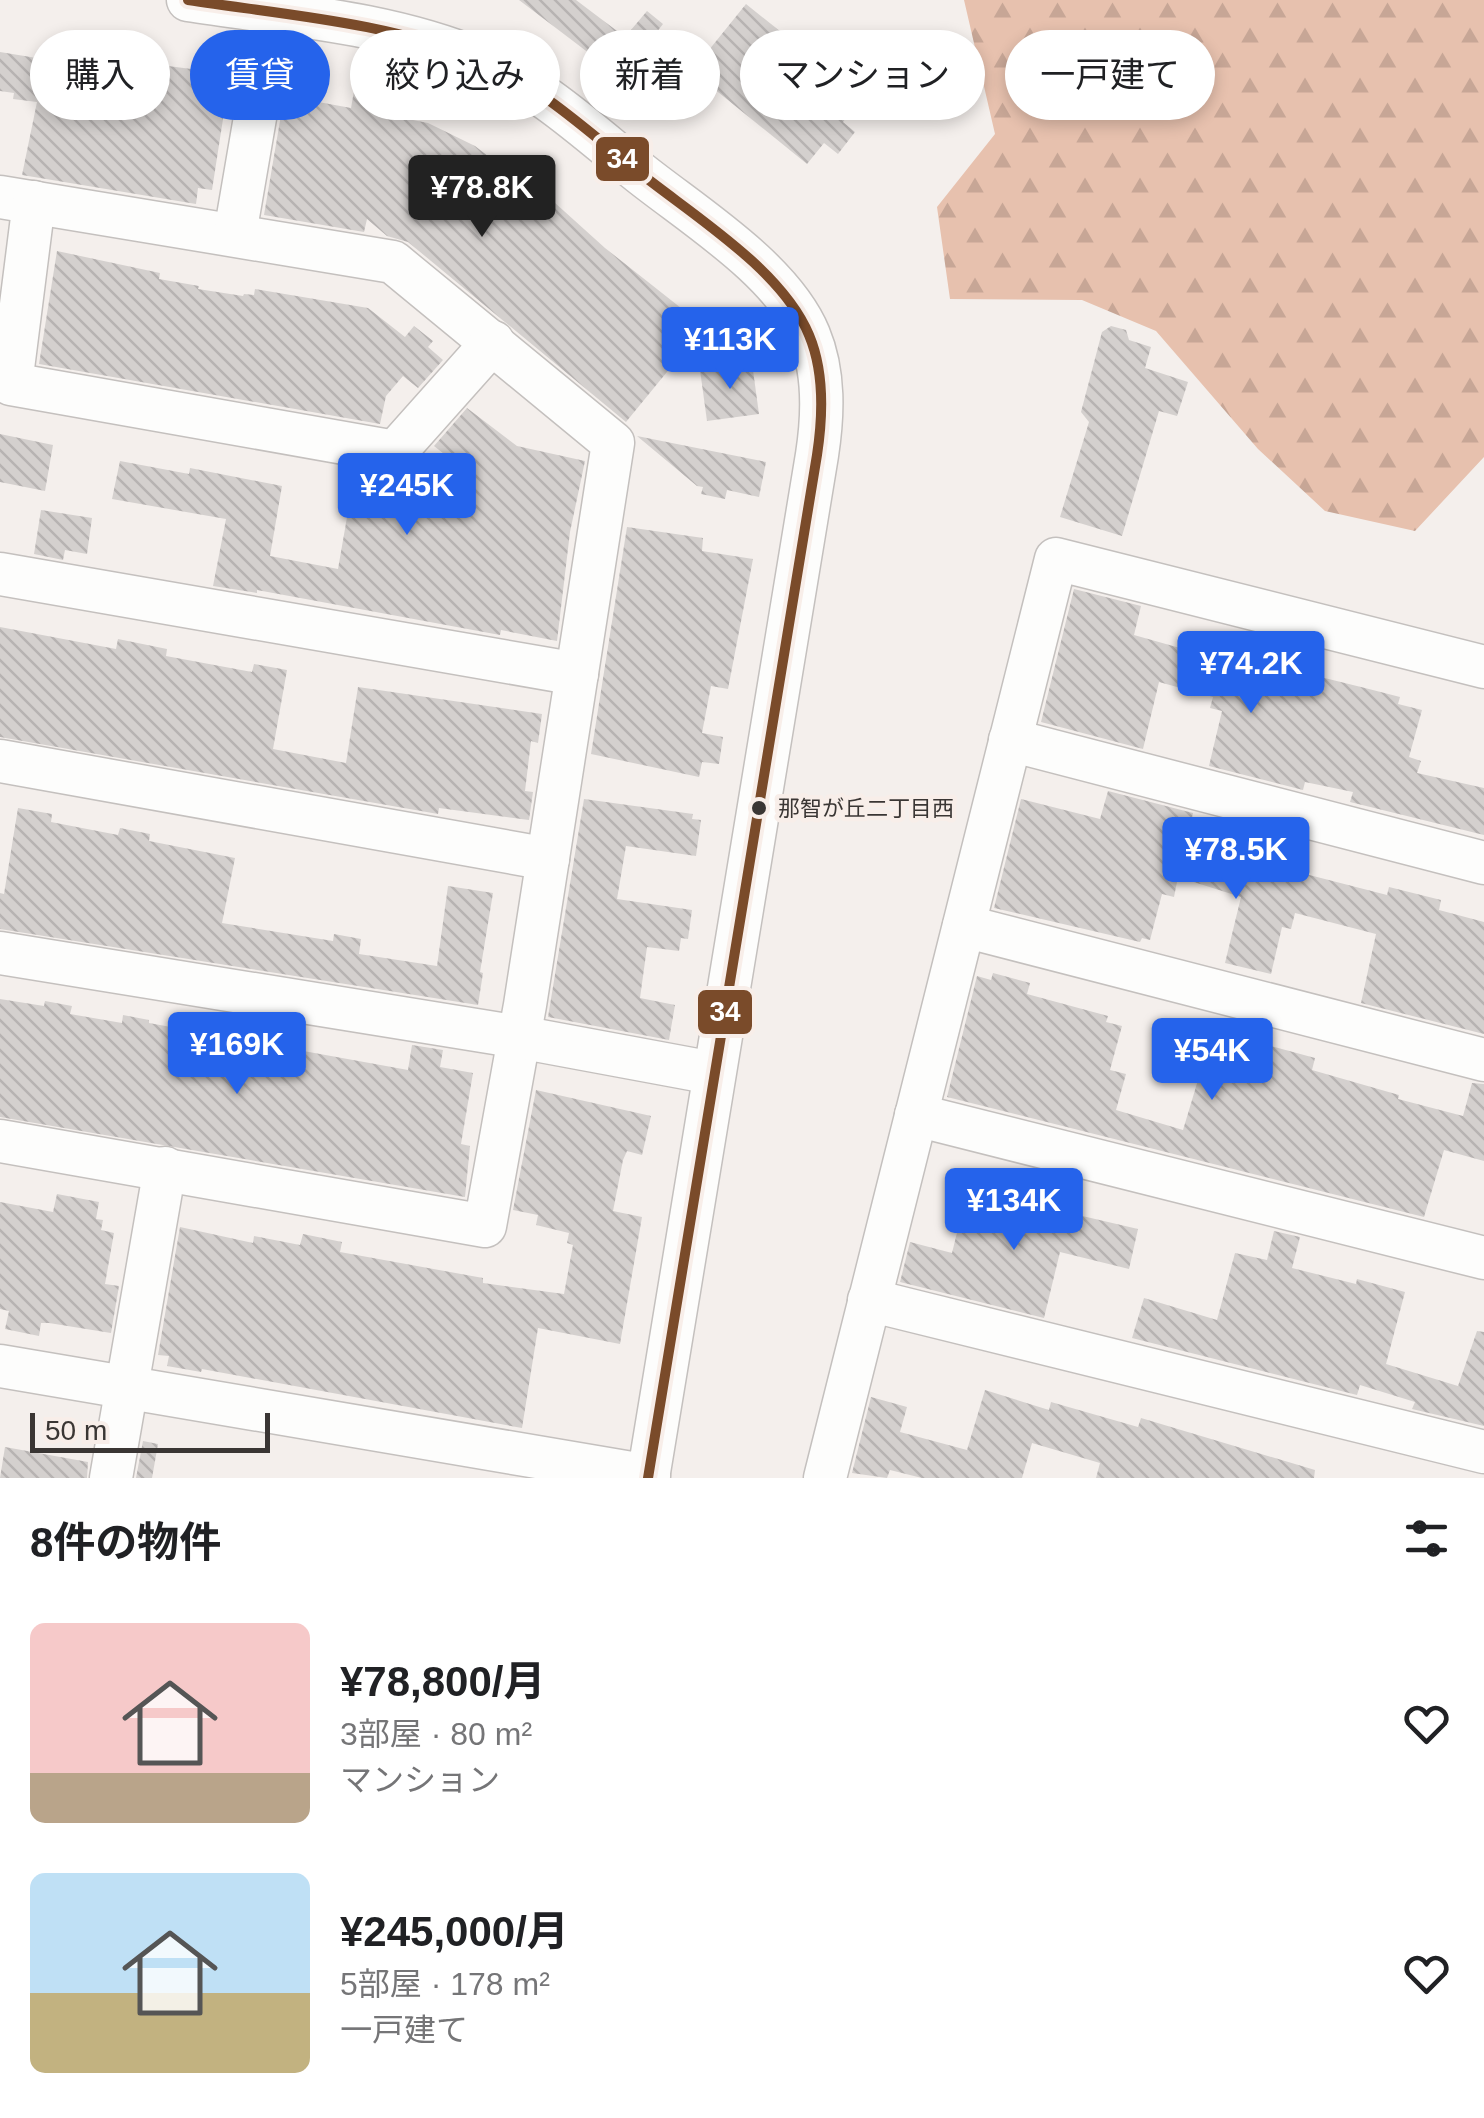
<!DOCTYPE html>
<html lang="ja">
<meta charset="utf-8">
<style>
:root{--surface:#fff;--page:#f2f2f2;--text:#202124;--muted:#757577;--accent:#2563eb}
body{margin:0;font-family:Arial,"Noto Sans JP",sans-serif;background:var(--page);color:var(--text);height:100vh;display:flex;flex-direction:column;font-size:38px;white-space:nowrap}
*{box-sizing:border-box;margin:0}
p{font-size:32px;color:var(--muted)}
.icon{flex:none;width:55px;height:55px;fill:none;stroke:currentColor;stroke-width:2;stroke-linecap:round;stroke-linejoin:round}
.map{position:relative;height:1478px;overflow:hidden}
.details{display:flex;flex-direction:column;background:var(--surface);flex:1}
.details>*{flex:none}
.top-card{position:absolute;left:30px;top:30px;width:1425px;height:90px;display:flex;gap:20px}
.scale{position:absolute;left:30px;bottom:25px;width:240px;box-sizing:border-box;padding-left:10px;border:5px solid #3a3634;border-top:0;font-size:28px;line-height:35px;white-space:nowrap;color:#3a3634;-webkit-text-stroke:8px #f8eee9;paint-order:stroke}
.price{position:absolute;translate:-50% -85px;padding:0 22px;border-radius:10px;background:var(--accent);color:#fff;font-size:32px;line-height:65px;filter:drop-shadow(0 2px 5px #0008)}
.price::after{content:'';position:absolute;left:50%;top:60px;width:30px;height:22px;margin-left:-15px;background:inherit;clip-path:polygon(0 0,100% 0,50% 100%)}
.price.selected{background:#222;color:#fff}
ul{padding:0;list-style:none}
li{display:flex;align-items:center;gap:30px;height:250px;padding:0 30px}
li span{display:grid;place-items:center;flex:none;width:280px;height:200px;border-radius:15px;color:#555}
li>.icon{margin-inline-start:auto}
span .icon{width:120px;height:120px;fill:#fffc;stroke-width:1}
li b{font-size:42px}
h2{display:flex;justify-content:space-between;align-items:center;height:120px;padding:0 30px;font-size:42px}
.tag{padding:0 35px;border-radius:45px;background:var(--surface);box-shadow:0 5px 15px #0003;font-size:35px;line-height:90px}
.tag.selected{background:var(--accent);color:#fff}
.map>svg:first-child{display:block}
</style>
<div class="map">
<svg width="1484" height="1478" viewBox="0 0 1484 1478">
<defs>
<pattern id="forest-firs" width="22" height="20" patternUnits="userSpaceOnUse" patternTransform="scale(2.5)"><rect width="22" height="20" fill="#e7c1ae"/><path d="M5 1l3.5 6h-7zM16 11l3.5 6h-7z" fill="#c7a696"/></pattern>
<pattern id="building-back-hatch" width="6" height="6" patternUnits="userSpaceOnUse" patternTransform="scale(2.5)"><rect width="6" height="6" fill="#d4d0ce"/><path d="M-1 5l2 2M0 0l6 6M5-1l2 2" fill="none" stroke="#b7b3b2"/></pattern>
</defs>
<rect width="100%" height="100%" fill="#f4efec"/>
<!-- forest -->
<polygon fill="url(#forest-firs)" points="964,0 1484,0 1484,457 1415,531 1325,511 1258,449 1156,331 1082,300 950,299 937,207 995,134"/>
<!-- building -->
<g fill="url(#building-back-hatch)">
<polygon points="519,0 576,0 625,37 647,11 663,24 607,96 588,79 602,63"/>
<polygon points="746,4 862,97 843,122 855,132 838,154 824,143 807,164 692,71"/>
<polygon points="0,52 61,62 61,57 74,59 75,54 230,74 212,190 198,188 196,204 22,175 37,102 13,99 14,93 0,91"/>
<polygon points="354,91 381,97 379,104 390,106 388,115 428,123 475,146 551,205 554,202 605,248 700,323 703,328 626,422 408,242 387,236 367,219 364,232 264,215 283,103 312,108 313,101 351,108"/>
<polygon points="57,251 160,273 159,279 199,286 198,289 243,296 244,294 254,295 255,289 368,308 405,337 414,326 433,341 428,347 443,360 418,388 403,376 386,396 380,424 39,364"/>
<polygon points="1111,326 1126,330 1129,340 1151,347 1145,368 1188,382 1177,416 1159,411 1122,536 1060,517 1089,422 1081,412 1102,332"/>
<polygon points="752,363 759,414 707,421 700,370"/>
<polygon points="467,408 517,446 585,461 570,532 557,641 501,630 500,635 257,590 257,593 213,586 226,519 112,499 120,461 189,474 190,468 282,486 270,556 338,569 350,500 413,511 414,505 454,513 463,469 434,446"/>
<polygon points="0,434 53,445 45,491 0,482"/>
<polygon points="637,436 766,462 759,497 727,490 725,499 701,494 703,487 697,486"/>
<polygon points="41,510 92,518 87,554 65,550 63,560 34,554"/>
<polygon points="627,527 703,538 702,551 753,559 728,689 711,686 702,733 723,737 719,764 702,762 699,777 591,754"/>
<polygon points="1074,589 1141,606 1134,635 1180,648 1180,644 1188,644 1365,688 1400,697 1398,704 1422,710 1409,757 1421,761 1417,773 1484,788 1484,835 1350,802 1353,792 1305,782 1303,790 1209,766 1222,711 1210,708 1213,697 1159,682 1143,749 1041,722"/>
<polygon points="0,627 116,649 118,639 167,649 166,656 252,672 254,664 287,670 273,749 346,763 358,687 542,714 538,743 531,741 525,791 533,792 529,820 439,808 438,814 0,737"/>
<polygon points="1108,791 1193,813 1190,828 1241,845 1236,862 1284,874 1286,869 1387,895 1389,887 1441,900 1439,910 1484,922 1484,1034 1361,1003 1376,934 1295,913 1291,929 1282,927 1271,974 1225,963 1241,897 1178,877 1174,897 1162,894 1150,940 1142,938 1140,942 994,908 1021,799 1100,819"/>
<polygon points="584,799 693,814 692,819 701,820 696,856 626,846 617,899 692,910 688,939 681,938 679,951 647,947 640,998 675,1005 669,1040 548,1017"/>
<polygon points="18,808 52,814 51,822 118,835 120,828 150,834 149,841 235,858 222,923 333,941 334,934 361,939 359,954 437,966 448,886 493,893 480,972 483,973 478,1005 0,929 0,893 4,894"/>
<polygon points="993,973 1030,983 1027,994 1108,1016 1106,1022 1122,1026 1110,1070 1126,1074 1116,1110 1183,1130 1207,1050 1235,1057 1241,1038 1315,1058 1312,1070 1399,1095 1398,1099 1463,1116 1472,1083 1484,1084 1484,1161 1444,1150 1424,1217 947,1097 977,976 991,980"/>
<polygon points="0,999 44,1006 45,1001 72,1006 70,1014 122,1023 123,1015 149,1020 149,1023 408,1070 412,1045 443,1050 440,1067 473,1073 461,1144 470,1146 465,1197 0,1117"/>
<polygon points="536,1090 651,1116 642,1155 627,1151 623,1160 613,1211 642,1217 620,1344 538,1328 522,1428 202,1369 201,1372 167,1366 169,1356 158,1355 180,1227 253,1243 254,1236 300,1245 303,1234 342,1242 340,1252 483,1278 483,1283 564,1294 573,1245 567,1243 569,1233 536,1225 538,1215 513,1210"/>
<polygon points="967,1192 1030,1209 1031,1204 1138,1229 1129,1269 1060,1252 1044,1318 900,1282 910,1242 952,1253"/>
<polygon points="57,1194 99,1202 96,1219 103,1220 101,1230 114,1233 105,1284 119,1286 111,1333 49,1323 41,1323 39,1336 5,1329 9,1311 0,1309 0,1202 53,1212"/>
<polygon points="1274,1231 1300,1237 1292,1268 1356,1284 1357,1279 1405,1292 1386,1364 1458,1386 1477,1331 1484,1332 1484,1426 1412,1409 1415,1402 1360,1385 1357,1395 1132,1338 1144,1298 1217,1320 1235,1253 1267,1260"/>
<polygon points="985,1390 1049,1410 1051,1402 1138,1427 1141,1418 1315,1470 1314,1478 1096,1478 1100,1463 1032,1443 1022,1478 922,1478 890,1470 887,1478 852,1473 871,1397 907,1407 900,1432 967,1450"/>
<polygon points="143,1441 158,1444 152,1478 136,1478"/>
<polygon points="5,1447 88,1462 87,1478 0,1478"/>
</g>
<g fill="none" stroke-linecap="round" stroke-linejoin="round">
<defs>
<g id="minor">
<path d="M188,0C285,15 388,22 479,60C539,85 590,133 640,173C694,216 782,270 809,335C825,373 823,416 817,455L648,1478"/>
<polyline points="0,197 393,262 613,443 525,1005 485,1226 0,1141"/>
<polyline points="34,202 11,384 395,452 493,342"/>
<polyline points="235,234 273,13"/>
<polyline points="0,574 577,674"/>
<polyline points="1010,740 1484,863"/>
<polyline points="0,761 548,859"/>
<polyline points="964,926 1484,1060"/>
<polyline points="0,953 519,1037 713,1073"/>
<polyline points="916,1115 1484,1258"/>
<polyline points="869,1300 1484,1452"/>
<polyline points="0,1366 649,1476"/>
<polyline points="111,1478 165,1168"/>
<polyline points="825,1478 1056,559 1484,667"/>
</g>
</defs>
<!-- minor casing -->
<use href="#minor" stroke="#c4c0be" stroke-width="45"/>
<!-- minor -->
<use href="#minor" stroke="#fdfdfc" stroke-width="42"/>
<defs>
<path id="bus-1" d="M188,0C285,15 388,22 479,60C539,85 590,133 640,173C694,216 782,270 809,335C825,373 823,416 817,455L648,1478"/>
</defs>
<!-- bus-1 casing -->
<use href="#bus-1" stroke="#f8eee9" stroke-width="18"/>
<!-- bus-1 -->
<use href="#bus-1" stroke="#7a4b2a" stroke-width="10"/>
</g>
<!-- markers -->
<circle fill="#3a3634" stroke="#f8eee9" stroke-width="4" cx="759" cy="808" r="9"/>
<g text-anchor="middle" dominant-baseline="central" stroke-width="9" stroke-linejoin="round" paint-order="stroke">
<!-- bus labels -->
<g font-size="22" fill="#3a3634" stroke="#f8eee9" text-anchor="start">
<text x="778" y="808">那智が丘二丁目西</text>
</g>
</g>
<g stroke="#f8eee9" stroke-width="4">
<rect x="594" y="135" width="57" height="48" rx="10" fill="#7a4b2a"/>
<rect x="696" y="988" width="58" height="48" rx="10" fill="#7a4b2a"/>
</g>
<g font-size="28" text-anchor="middle" font-weight="bold" fill="#fff">
<text x="622" y="168">34</text>
<text x="725" y="1021">34</text>
</g>
</svg>
<div class="scale">50 m</div>
<b class="price selected" style="left:482px;top:240px">¥78.8K</b>
<b class="price" style="left:730px;top:392px">¥113K</b>
<b class="price" style="left:407px;top:538px">¥245K</b>
<b class="price" style="left:1251px;top:716px">¥74.2K</b>
<b class="price" style="left:1236px;top:902px">¥78.5K</b>
<b class="price" style="left:237px;top:1097px">¥169K</b>
<b class="price" style="left:1212px;top:1103px">¥54K</b>
<b class="price" style="left:1014px;top:1253px">¥134K</b>
<div class="top-card">
<a class="tag">購入</a>
<a class="tag selected">賃貸</a>
<a class="tag">絞り込み</a>
<a class="tag">新着</a>
<a class="tag">マンション</a>
<a class="tag">一戸建て</a>
</div>
</div>
<section class="details">
<h2>8件の物件<svg class="icon" aria-label="filters" viewBox="0 0 24 24"><path d="M4 7h16M4 17h16"/><circle cx="9" cy="7" r="2"/><circle cx="15" cy="17" r="2"/></svg></h2>
<ul>
<li><span style="background:linear-gradient(#f6c9c9 75%,#b9a48a 0)"><svg class="icon" aria-label="home" viewBox="0 0 24 24"><path d="M3 11l9-7 9 7M6 9v11h12V9"/></svg></span><div><b>¥78,800/月</b><p>3部屋 · 80 m²</p><p>マンション</p></div><svg class="icon" aria-label="heart" viewBox="0 0 24 24"><path d="M12 20l-8-8c-3-5 5-10 8-4 3-6 11-1 8 4z"/></svg></li>
<li><span style="background:linear-gradient(#bfe0f5 60%,#c2b280 0)"><svg class="icon" aria-label="home" viewBox="0 0 24 24"><path d="M3 11l9-7 9 7M6 9v11h12V9"/></svg></span><div><b>¥245,000/月</b><p>5部屋 · 178 m²</p><p>一戸建て</p></div><svg class="icon" aria-label="heart" viewBox="0 0 24 24"><path d="M12 20l-8-8c-3-5 5-10 8-4 3-6 11-1 8 4z"/></svg></li>
</ul>
</section>
